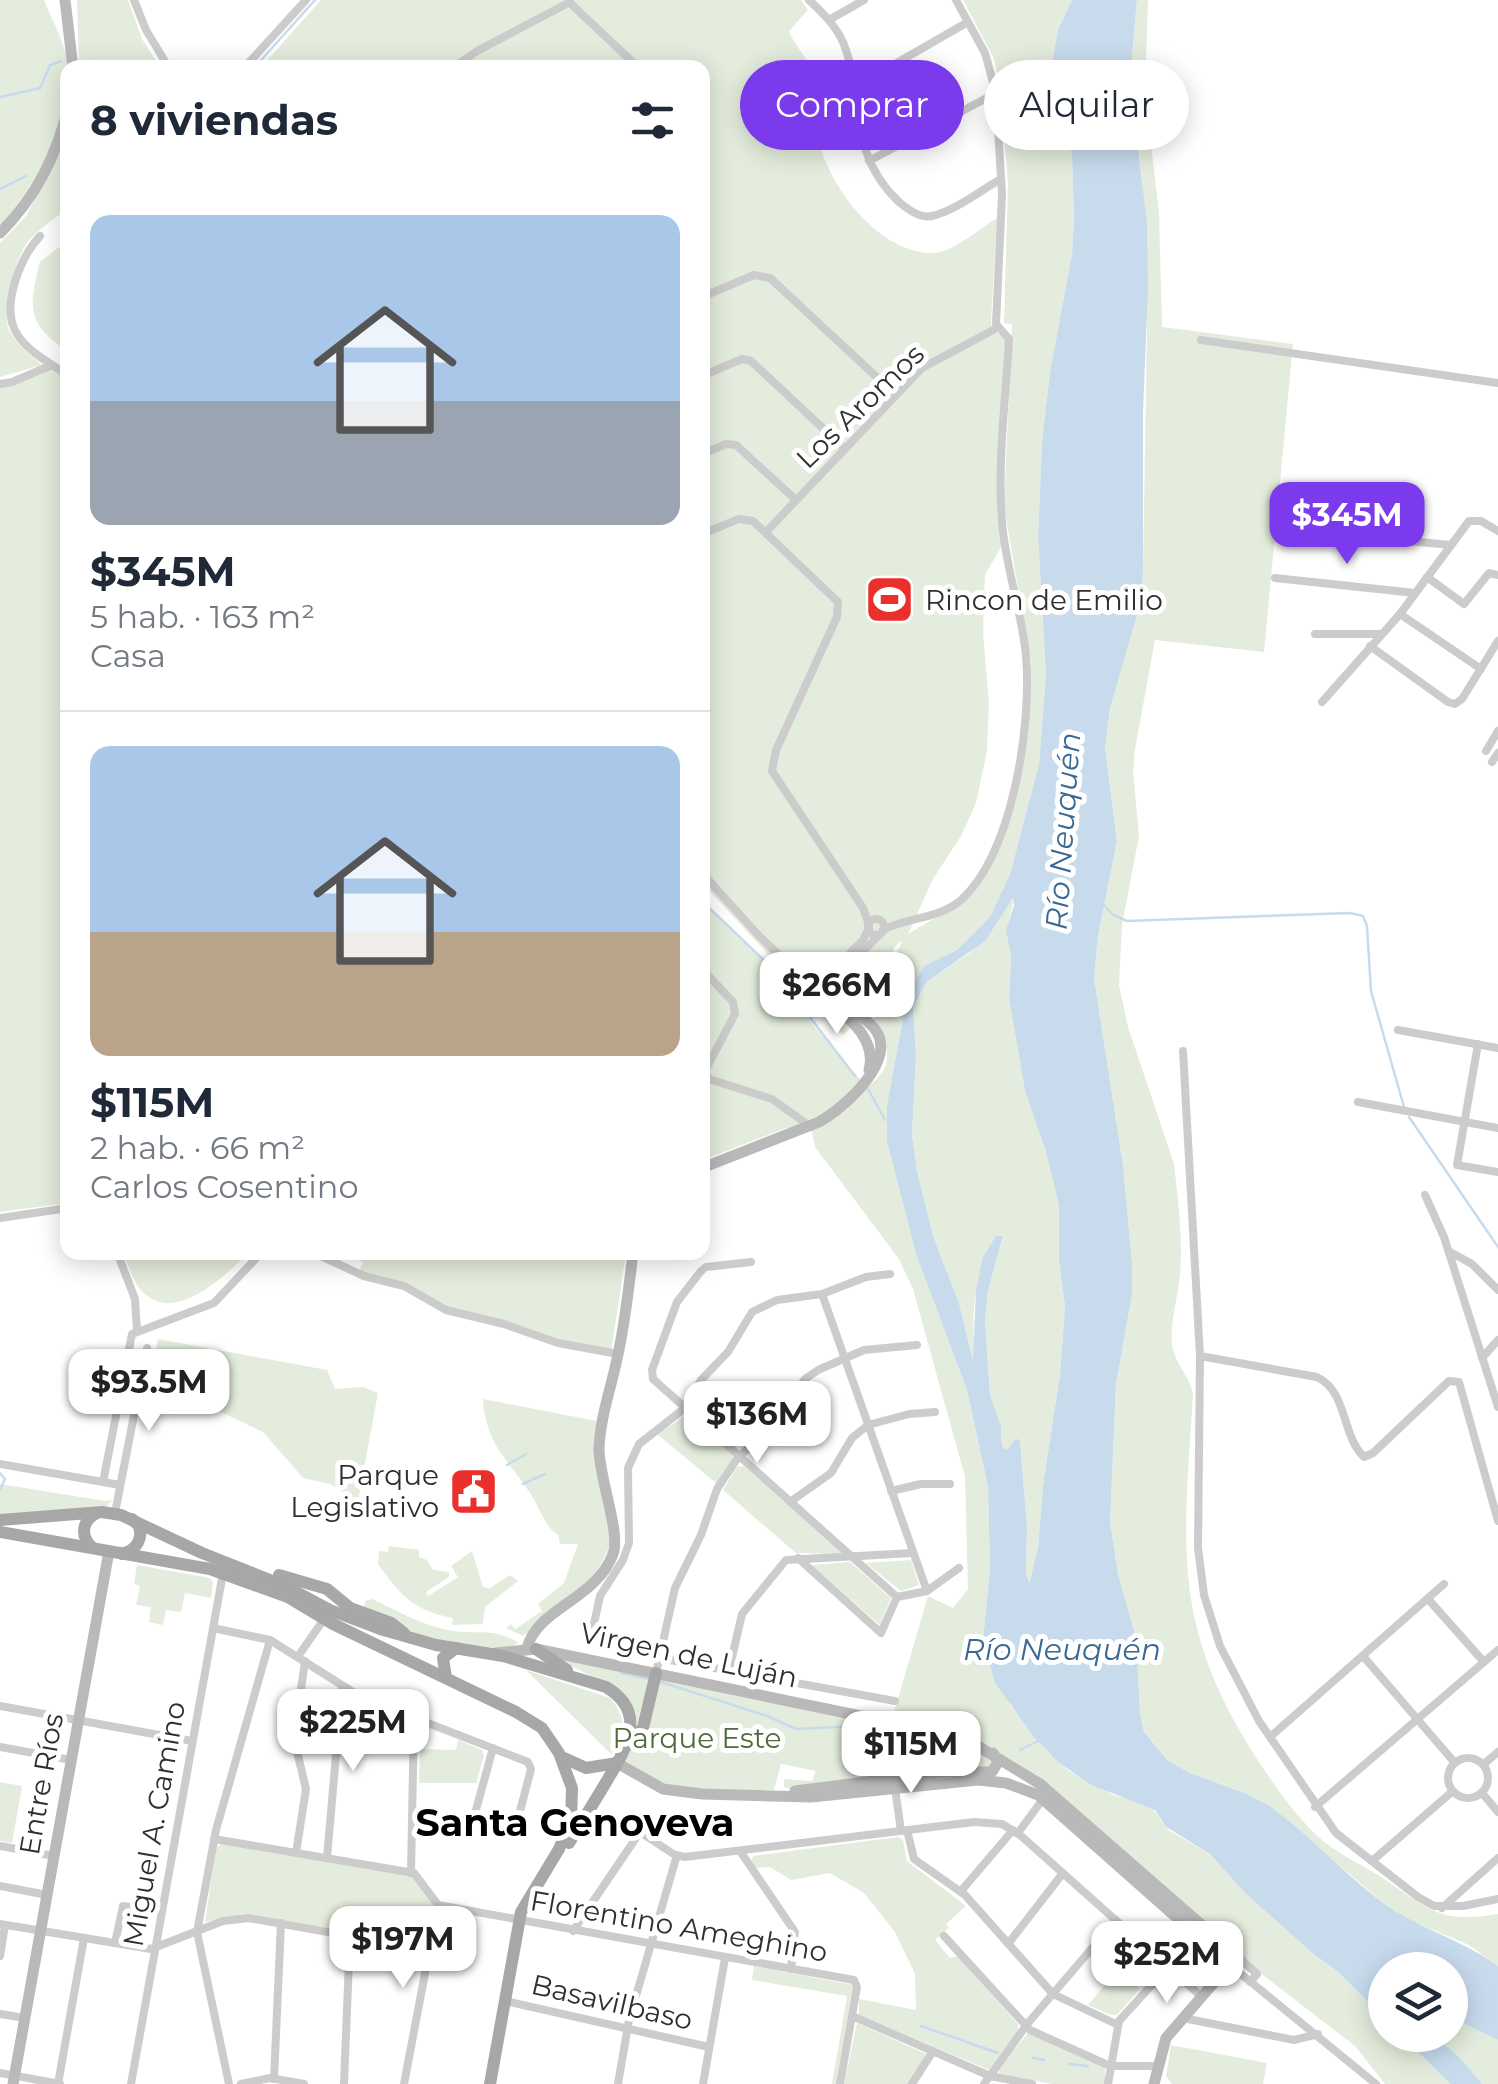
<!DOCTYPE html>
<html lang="es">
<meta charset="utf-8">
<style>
:root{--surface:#fff;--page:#f2f2f3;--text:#1f2937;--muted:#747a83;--line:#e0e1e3;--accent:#7c3aed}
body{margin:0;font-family:Montserrat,sans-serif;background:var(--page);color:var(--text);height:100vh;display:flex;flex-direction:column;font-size:38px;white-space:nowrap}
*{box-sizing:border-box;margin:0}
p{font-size:32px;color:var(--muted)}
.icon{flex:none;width:55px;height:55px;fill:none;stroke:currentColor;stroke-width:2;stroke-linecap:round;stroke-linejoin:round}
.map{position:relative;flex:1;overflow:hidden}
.side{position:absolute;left:60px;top:60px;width:650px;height:1200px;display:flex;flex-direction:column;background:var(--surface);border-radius:20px;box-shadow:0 5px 25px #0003}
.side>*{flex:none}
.hud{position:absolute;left:740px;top:60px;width:608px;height:90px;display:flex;gap:20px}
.controls{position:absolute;left:1368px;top:1952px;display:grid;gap:20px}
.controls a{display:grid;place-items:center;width:100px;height:100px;border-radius:50%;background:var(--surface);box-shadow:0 5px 25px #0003;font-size:50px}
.price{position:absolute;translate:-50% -85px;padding:0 22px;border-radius:20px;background:#fff;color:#222;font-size:32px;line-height:65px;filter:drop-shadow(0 2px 5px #0008)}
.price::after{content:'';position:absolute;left:50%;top:60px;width:30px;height:22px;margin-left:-15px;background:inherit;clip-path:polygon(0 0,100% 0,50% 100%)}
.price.selected{background:var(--accent);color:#fff}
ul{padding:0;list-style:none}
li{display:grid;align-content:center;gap:20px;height:530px;padding:0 30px}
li+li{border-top:2px solid var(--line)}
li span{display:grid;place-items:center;height:310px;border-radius:20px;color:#555}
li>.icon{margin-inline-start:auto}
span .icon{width:180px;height:180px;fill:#fffc;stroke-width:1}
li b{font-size:42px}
h2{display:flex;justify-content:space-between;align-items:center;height:120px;padding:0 30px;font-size:42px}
.tag{padding:0 35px;border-radius:45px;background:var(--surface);box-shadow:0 5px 25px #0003;font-size:35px;line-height:90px}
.tag.selected{background:var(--accent);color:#fff}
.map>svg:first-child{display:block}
</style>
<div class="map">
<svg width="1498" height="2084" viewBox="0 0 1498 2084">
<rect width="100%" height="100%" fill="#fff"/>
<!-- green -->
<g fill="#e4eddd">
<path d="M0,0H44C52,20 66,45 68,66C74,127 34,182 0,228Z"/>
<polygon points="77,0 128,0 142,39 160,67 79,67"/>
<path d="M321,0H801L808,10L789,31C794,46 807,55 811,71C818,95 814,121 820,146C833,191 879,251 930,253C952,254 979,229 997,218L991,321L992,329L1005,338V363L999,517L1001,547L985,575L983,634L989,702L987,751L976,803L961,836L933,879L908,934L965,900L1011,815L1019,788L1031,663L1004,506L1012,324L1004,323L1008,183L1000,87L994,59L963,0H1072L1058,31L1052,63L1053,82L1072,155L1074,219L1072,254L1050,372L1042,441L1038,536L1046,675L1039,764L1010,874L990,917L957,950L925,965L908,991L887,1105V1142L916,1254L967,1390L988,1487L990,1568L983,1640L1010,1705L1048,1752L1069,1771L1113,1795L1151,1806L1168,1830L1210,1854L1245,1893L1311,1952L1337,1971L1385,2019V2035H1401L1450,2084H1385L1355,2046L1259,1972L1037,1777L970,1735L892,1719L928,1596L953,1608L968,1589L965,1477L913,1289L899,1259L815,1147L811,1127L786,1128L703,1160V901L772,968L813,1025L867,1087C896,1066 890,1048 873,1020C893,998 888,965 903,940L894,947L883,998L843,1035L703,884L702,68H260Z"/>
<path d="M1137,0H1148L1145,90L1159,213L1162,327L1293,344L1264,652L1155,640L1135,749L1133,771L1139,836L1122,925L1119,985L1128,1027L1174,1164C1178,1200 1183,1238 1180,1274C1178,1297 1170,1322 1172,1344C1174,1362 1189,1375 1193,1394C1190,1449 1184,1506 1187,1561C1191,1641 1221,1706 1265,1771C1282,1796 1300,1821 1323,1841C1341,1855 1362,1865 1381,1877C1429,1908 1436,1924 1498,1914V1966L1469,1945L1405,1918L1381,1901L1268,1805L1247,1794L1190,1773L1167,1760L1144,1730L1140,1713L1136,1637L1118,1574L1110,1522L1116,1385L1132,1294V1263L1123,1165L1094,978L1098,936L1117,841L1105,748L1110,708L1143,571L1147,326L1142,178L1130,79Z"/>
<path d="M67,130V209C55,218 41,228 30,239C16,254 1,311 9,330C15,344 31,355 42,365L0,377V243L27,215Z"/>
<path d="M67,241V351C27,324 28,308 40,262Z"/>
<polygon points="52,365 67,375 67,1203 0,1212 0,384"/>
<path d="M1014,898L1008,924L1011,956L1009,999L1025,1091L1046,1152L1059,1206V1260L1065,1307L1060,1374L1043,1485L1038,1547L1031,1582L1026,1575L1027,1526L1020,1441L1016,1438L1008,1451L1002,1446L1001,1426L990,1395L985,1321L988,1291L1003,1237L996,1236C974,1271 970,1318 976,1358L973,1361L959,1303L933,1236L917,1171L912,1135L916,1055L913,1007L927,982L971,952Z"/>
<path d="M123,1253H249C225,1275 173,1328 140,1289C132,1279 128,1264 123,1253Z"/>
<polygon points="342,1253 626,1253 611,1353 461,1315 414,1290 358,1273 363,1262"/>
<polygon points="158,1339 327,1370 335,1389 363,1387 378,1393 358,1501 330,1484 303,1478 263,1432 151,1378"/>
<path d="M483,1399L602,1422L611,1541C599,1582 558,1613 523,1636L506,1628L511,1624L515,1629L542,1611L538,1604L564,1583L578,1544H560L558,1535C545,1527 540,1509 532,1496C509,1460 486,1446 483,1399Z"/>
<polygon points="687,1415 732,1455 733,1459 717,1484 657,1434"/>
<polygon points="744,1466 841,1551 841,1554 796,1553 723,1490 737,1467"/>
<polygon points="0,1484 105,1501 112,1500 107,1506 0,1515"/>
<path d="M389,1546L419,1550V1557L427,1560L433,1570L449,1572V1577L426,1592L428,1596L458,1577L451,1566L472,1551L483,1587L490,1588L510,1575L518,1581L485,1607L483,1624L452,1625L453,1618C413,1610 401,1596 378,1564L379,1551L388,1552Z"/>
<polygon points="911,1560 919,1585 901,1591 866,1563"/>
<polygon points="850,1562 891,1598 880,1625 811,1565"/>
<polygon points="137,1565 210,1578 213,1582 211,1598 185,1593 181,1612 166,1610 163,1625 149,1622 151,1607 136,1605 140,1586 134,1584"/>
<path d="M372,1599C396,1610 421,1625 448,1630C476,1636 492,1626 519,1643C491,1655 443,1644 414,1635C397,1629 380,1616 364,1607L365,1601Z"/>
<polygon points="550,1655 650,1676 637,1732 616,1689"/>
<path d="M526,1670L610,1698C625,1715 629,1736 611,1754Z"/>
<path d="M658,1680L963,1740L992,1756L994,1767L790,1789L784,1787V1779L812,1781L816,1771L781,1764L774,1790C725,1792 661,1798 624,1760Z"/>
<polygon points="458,1740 482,1750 484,1756 476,1783 419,1783 420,1749 456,1750"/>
<polygon points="0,1782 22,1786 12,1843 0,1841"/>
<polygon points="898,1837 903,1840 907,1861 966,1906 946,1924 949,1928 935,1940 950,1958 958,1956 1018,2024 1018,2032 989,2070 859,2015 859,1999 916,2010 915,1974 895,1932 864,1893 830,1873 791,1880 770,1867 756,1868 751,1861 753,1856"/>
<polygon points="221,1844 413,1876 433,1904 427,1942 423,1945 245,1914 205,1922 216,1848"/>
<polygon points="754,1966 853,1985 836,2084 832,2084 847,1996 752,1980"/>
<polygon points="1118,1969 1140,1989 1117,2015 1111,2015 1088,2005"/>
<polygon points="1450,2017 1498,2040 1498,2084 1482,2084 1454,2054 1431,2035 1450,2035"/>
<polygon points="857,2023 926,2054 909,2084 844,2084"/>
<polygon points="1028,2033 1105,2068 1105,2084 1052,2084 999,2074 999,2068"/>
<polygon points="1171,2045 1267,2063 1263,2084 1172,2084 1166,2076"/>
</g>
<!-- water -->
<g fill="#c8dbed" fill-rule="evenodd">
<path d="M1072,0H1137L1130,79L1147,224L1148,288L1143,413V571L1140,604L1110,708L1105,748L1117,841L1098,936L1094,978L1123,1165L1132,1263V1294L1116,1385L1110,1522L1118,1574L1136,1637L1140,1713L1144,1731L1167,1760L1190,1773L1247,1794L1268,1805C1309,1834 1342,1872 1382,1902C1418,1929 1462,1939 1498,1966V2040L1450,2017V1970H1385V2019L1337,1971L1311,1952L1245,1893L1210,1854L1166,1827L1155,1810L1091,1785L1058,1762L1034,1737L995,1683L983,1640L990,1568L988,1487L967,1390L916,1254L887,1142V1105L908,991L925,965L957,950L990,917L1010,874L1039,764L1046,675L1038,536L1042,441L1050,372L1072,254L1074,219L1072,155L1053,82L1052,63L1058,30ZM1013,898L1014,905L1006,930L1011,956L1009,999L1025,1091L1046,1152L1059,1206V1260L1065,1307L1060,1374L1043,1485L1038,1547L1030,1582L1026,1575L1027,1526L1020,1441L1016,1438L1007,1450L1002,1446L1001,1426L990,1395L985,1321L988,1291L1003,1236H996L983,1257L976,1290L973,1361L959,1303L933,1236L917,1171L912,1135L916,1055L913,1007L927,982L985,941Z"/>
<path d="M1401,2035C1445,2035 1455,2052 1482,2084H1450Z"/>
</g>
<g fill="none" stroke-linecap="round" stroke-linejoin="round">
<!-- stream -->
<g stroke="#c8dbed" stroke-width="2.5">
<polyline points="254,68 315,0"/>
<polyline points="0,97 40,88 50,65 61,61"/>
<polyline points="65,148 68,147"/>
<polyline points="0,189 26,176"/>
<polyline points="702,901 772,968 855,1076"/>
<polyline points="1104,905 1113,915 1127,921 1350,913 1363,916 1367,926 1371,991 1404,1107"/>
<polyline points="868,1089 885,1120"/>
<polyline points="1409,1117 1498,1247"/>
<polyline points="507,1465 526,1454"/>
<polyline points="0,1473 5,1479 0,1490"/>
<polyline points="523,1484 545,1474"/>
<polyline points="621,1673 649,1679"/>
<polyline points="661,1682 767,1716 796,1729 857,1726 938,1740"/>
<polyline points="1020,1750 1040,1740"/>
<polyline points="921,2026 998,2053"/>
<polyline points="1033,2058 1044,2060"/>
<polyline points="1069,2064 1088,2066"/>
</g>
<!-- street -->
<g stroke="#ccc" stroke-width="8">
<polyline points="134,0 146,30 169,68"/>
<path d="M809,0C823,13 835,25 843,42C866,99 846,151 898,201C907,209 920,219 932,216C955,211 981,190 1001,179"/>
<polyline points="569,2 639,68"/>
<polyline points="829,20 864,0"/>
<polyline points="244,68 306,0"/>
<polyline points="453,68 477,51 570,2"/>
<polyline points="853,88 968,22"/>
<polyline points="869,161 996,93"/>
<path d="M40,236C20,258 0,307 17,334C27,351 51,364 68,375"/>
<polyline points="702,297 754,275 770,278 896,395"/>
<polyline points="1201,340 1498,383"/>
<polyline points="702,376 742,359 751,361 845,449"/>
<polyline points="0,384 12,382 52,365"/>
<polyline points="702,454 726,444 736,445 796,500"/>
<polyline points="766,532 922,368 997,328"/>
<polyline points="1321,533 1451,545"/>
<polyline points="702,534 739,519 753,521 838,602 837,617 776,750 772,771 863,908 869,925"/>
<polyline points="1427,577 1464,604 1489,573 1498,575"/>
<polyline points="1275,578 1415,593"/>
<polyline points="1400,614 1481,669"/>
<polyline points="1315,634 1381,634"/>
<polyline points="1370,646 1448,702 1455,704 1462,699 1498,641"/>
<polyline points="1322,702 1400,614 1469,521 1481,521 1498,531"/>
<polyline points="1486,751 1498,731"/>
<polyline points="1492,762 1498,753"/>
<polyline points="702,873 760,937 818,992"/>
<circle cx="876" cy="927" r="8"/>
<path d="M883,930C908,917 939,919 961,900C1013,853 1032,724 1026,656C1022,611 1005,567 1002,521C997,463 1006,397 1009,339L996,324L1002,195L996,93L985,53L956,0"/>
<polyline points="702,969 733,1002 735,1014 705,1071 709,1079 772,1099 811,1127"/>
<polyline points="799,969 823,977"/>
<polyline points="826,977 863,940 869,928"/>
<polyline points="834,985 842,972 880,934"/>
<polyline points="1398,1030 1498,1048"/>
<polyline points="1478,1044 1457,1165 1498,1172"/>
<polyline points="1183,1051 1200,1356 1198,1548 1204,1595 1220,1646 1259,1721 1336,1833 1418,1897 1434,1906 1463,1906 1498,1899"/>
<polyline points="1358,1102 1498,1128"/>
<polyline points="1425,1195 1444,1237 1498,1407"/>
<polyline points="0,1218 68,1208"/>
<polyline points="117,1252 135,1299 137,1331"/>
<polyline points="312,1252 364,1276 404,1286 446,1310 504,1324 558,1343 618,1354"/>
<polyline points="1450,1252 1472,1264 1498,1290"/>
<polyline points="751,1262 706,1267 701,1271 677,1302 652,1370 653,1379 897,1597"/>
<polyline points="822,1294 927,1591"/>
<path d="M1200,1356L1317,1377C1348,1392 1341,1435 1364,1457L1373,1453L1449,1381L1459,1382L1498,1521"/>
<polyline points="1482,1358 1498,1340"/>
<polyline points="0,1464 120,1485"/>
<polyline points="103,1482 132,1334 214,1303 262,1252"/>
<polyline points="891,1491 921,1484 950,1484"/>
<polyline points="790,1502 831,1473 852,1438 868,1425 909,1414 935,1412"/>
<polyline points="115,1513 147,1348"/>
<polyline points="798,1558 881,1633 897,1597 927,1591 959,1568"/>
<polyline points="1428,1599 1484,1662"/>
<polyline points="213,1628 270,1640 361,1697 528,1762 531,1769 519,1815 520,1831"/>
<path d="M661,1646C639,1647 609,1647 592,1633L600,1596L623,1560L629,1543L628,1468L639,1444L685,1408L701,1380L728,1352L752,1312L777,1300L822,1294L866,1277L890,1274"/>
<polyline points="299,1655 324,1619"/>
<polyline points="1363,1656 1455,1763"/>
<polyline points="659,1658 895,1701"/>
<polyline points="729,1670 742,1614 786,1560 913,1553"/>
<polyline points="656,1673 675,1588 701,1535 717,1489 739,1456 771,1431 805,1379 818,1370 864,1350 917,1345"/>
<polyline points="0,1706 192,1741"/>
<polyline points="1270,1737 1444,1584"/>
<polyline points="0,1747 71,1760"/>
<circle cx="1468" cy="1778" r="20"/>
<polyline points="1484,1764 1498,1752"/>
<polyline points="895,1788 901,1831"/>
<polyline points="1482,1793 1498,1812"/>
<polyline points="1315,1807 1498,1650"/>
<polyline points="907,1830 914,1859 965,1895 1053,1994 1118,2025"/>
<polyline points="412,1833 471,1828 493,1748"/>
<polyline points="1018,1833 1043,1799"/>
<polyline points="214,1839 414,1873 438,1905 854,1980 857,1987 840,2084"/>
<polyline points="0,1846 54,1856"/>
<polyline points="740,1851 795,1932 791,1969"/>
<polyline points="296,1853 306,1789 294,1739 305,1661"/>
<polyline points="327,1858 342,1686"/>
<polyline points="1372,1861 1453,1791"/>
<polyline points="411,1873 414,1718"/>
<polyline points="0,1886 47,1895"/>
<polyline points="961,1891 1013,1830"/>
<polyline points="1442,1908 1498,1858"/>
<polyline points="0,1924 151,1949 223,1921 248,1918 429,1950"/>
<polyline points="573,1931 640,1832 675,1855 685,1857 974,1822 1002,1824 1020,1835 1202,1997"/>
<polyline points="944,1936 1030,2030 1110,2066 1157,2066"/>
<polyline points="115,1943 123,1906 161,1911"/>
<polyline points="1008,1944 1063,1873"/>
<polyline points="0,1956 5,1925"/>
<polyline points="1237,1956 1257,1974 1250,1982"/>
<polyline points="1230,1965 1376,2084"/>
<polyline points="505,2001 709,2047"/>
<polyline points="0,2014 25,2018"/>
<polyline points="852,2016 990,2076 1032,2084"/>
<polyline points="1183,2018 1294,2040 1318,2034"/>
<polyline points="0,2073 60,2084"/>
<polyline points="274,2079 281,1923"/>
<polyline points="58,2084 84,1938"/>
<polyline points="131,2084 223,1573"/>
<polyline points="229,2084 197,1932 216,1830 270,1640"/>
<polyline points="241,2084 270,2078 304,2084"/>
<polyline points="344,2084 350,1936"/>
<polyline points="404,2084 438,1905"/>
<polyline points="618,2084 629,2020 677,1855"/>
<polyline points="703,2084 725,1958"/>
<polyline points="912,2084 933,2051"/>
<polyline points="984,2084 1028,2023 1116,1920"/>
<polyline points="1108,2084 1119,2021 1168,1967"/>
</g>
<!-- secondary -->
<g stroke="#b9b9b9" stroke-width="11">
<polyline points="65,0 73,68"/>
<path d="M0,233C34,199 57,155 68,108"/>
<circle cx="825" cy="986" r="9"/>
<path d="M820,994C843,1014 878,1036 869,1070"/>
<path d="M702,1168L819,1122C844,1108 900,1059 874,1028C861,1013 843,1006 834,988"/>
<path d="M527,1648C537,1608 596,1600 613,1554C621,1534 599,1477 599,1449C600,1418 611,1388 617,1359C625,1324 629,1288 633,1252"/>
<polyline points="496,1653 536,1649 963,1737 1040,1784 1237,1956 1166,2038 1154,2084"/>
<polyline points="617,1763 663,1789 702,1794 811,1797 978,1780 1006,1783 1038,1795 1230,1965"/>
<polyline points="795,1791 945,1772 992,1772 998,1762 993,1753"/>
<polyline points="13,2084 109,1551"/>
</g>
<!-- primary -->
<g stroke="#a7a7a7" stroke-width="12">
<path d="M0,1520L102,1512L121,1515L202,1553L285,1586L330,1610L380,1629L436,1645L503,1656L606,1687C653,1715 621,1756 602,1789C591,1807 580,1825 569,1843"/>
<polyline points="0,1532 210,1569 288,1597 333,1624 516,1712 542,1728 559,1753 572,1788 571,1820 559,1849 521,1912 490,2084"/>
<path d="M93,1548C80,1537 81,1521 97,1513"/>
<path d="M122,1554C136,1550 143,1540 139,1526L132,1519"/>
<polyline points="279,1575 327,1589 350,1608 391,1623 404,1633"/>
<polyline points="536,1649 567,1670"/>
<polyline points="446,1678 443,1658 456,1648"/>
<polyline points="628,1745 643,1728 656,1673"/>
<polyline points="564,1758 586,1768 617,1763"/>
</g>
</g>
<!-- icons -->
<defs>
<symbol id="stadium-square" viewBox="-11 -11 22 22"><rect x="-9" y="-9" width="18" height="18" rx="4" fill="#ea302d" stroke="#fff"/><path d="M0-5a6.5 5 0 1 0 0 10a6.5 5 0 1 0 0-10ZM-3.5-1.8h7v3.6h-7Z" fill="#fff"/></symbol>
<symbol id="civic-square" viewBox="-11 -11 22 22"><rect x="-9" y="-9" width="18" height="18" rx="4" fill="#ea302d" stroke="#fff"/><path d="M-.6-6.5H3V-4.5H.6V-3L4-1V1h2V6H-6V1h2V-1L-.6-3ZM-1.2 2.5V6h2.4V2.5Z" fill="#fff"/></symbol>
</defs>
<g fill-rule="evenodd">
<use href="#stadium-square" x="862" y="572" width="55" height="55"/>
<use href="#civic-square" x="446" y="1464" width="55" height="55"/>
</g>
<g text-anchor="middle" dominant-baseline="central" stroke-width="10" stroke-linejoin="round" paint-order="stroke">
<!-- street labels -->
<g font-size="28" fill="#2f2f2f" stroke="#fff">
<text transform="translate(860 406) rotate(-44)">Los Aromos</text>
<text transform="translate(689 1655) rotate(12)">Virgen de Luján</text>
<text transform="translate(41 1784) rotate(-80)">Entre Ríos</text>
<text transform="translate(154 1824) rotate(-80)">Miguel A. Camino</text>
<text transform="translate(679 1926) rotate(10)">Florentino Ameghino</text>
<text transform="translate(612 2002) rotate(13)">Basavilbaso</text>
</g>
<!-- poi labels -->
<g font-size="28" fill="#2f2f2f" stroke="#fff" text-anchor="start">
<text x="925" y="600">Rincon de Emilio</text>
<text x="439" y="1475" text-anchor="end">Parque<tspan x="439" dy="32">Legislativo</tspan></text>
</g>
<!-- park labels -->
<g font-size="28" fill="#4e6c3b" stroke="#fff">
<text x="697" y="1738">Parque Este</text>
</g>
<!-- water labels -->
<g font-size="30" font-style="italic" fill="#3a6994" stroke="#fff">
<text transform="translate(1063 831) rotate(-86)">Río Neuquén</text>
<text x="1062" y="1649">Río Neuquén</text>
</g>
<!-- district labels -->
<g font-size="38" font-weight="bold" fill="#000" stroke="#fff">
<text x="575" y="1822">Santa Genoveva</text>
</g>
</g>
</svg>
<div class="controls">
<a><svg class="icon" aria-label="layers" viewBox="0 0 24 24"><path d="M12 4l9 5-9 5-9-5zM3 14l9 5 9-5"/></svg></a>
</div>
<b class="price selected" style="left:1347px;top:567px">$345M</b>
<b class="price" style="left:837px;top:1037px">$266M</b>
<b class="price" style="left:149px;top:1434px">$93.5M</b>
<b class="price" style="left:757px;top:1466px">$136M</b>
<b class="price" style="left:353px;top:1774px">$225M</b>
<b class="price" style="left:911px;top:1796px">$115M</b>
<b class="price" style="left:403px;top:1991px">$197M</b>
<b class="price" style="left:1167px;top:2006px">$252M</b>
<div class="hud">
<a class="tag selected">Comprar</a>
<a class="tag">Alquilar</a>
</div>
<section class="side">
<h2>8 viviendas<svg class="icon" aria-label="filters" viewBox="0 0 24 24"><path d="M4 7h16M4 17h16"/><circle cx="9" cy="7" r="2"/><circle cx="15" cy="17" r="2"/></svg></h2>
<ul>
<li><span style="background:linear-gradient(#a9c7e8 60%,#9aa5b1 0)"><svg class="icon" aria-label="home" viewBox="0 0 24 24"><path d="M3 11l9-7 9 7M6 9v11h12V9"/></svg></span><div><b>$345M</b><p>5 hab. · 163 m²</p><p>Casa</p></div></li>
<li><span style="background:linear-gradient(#a9c7e8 60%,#b9a48a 0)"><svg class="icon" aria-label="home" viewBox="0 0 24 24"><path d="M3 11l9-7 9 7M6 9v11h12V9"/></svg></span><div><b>$115M</b><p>2 hab. · 66 m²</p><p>Carlos Cosentino</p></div></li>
</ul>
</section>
</div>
